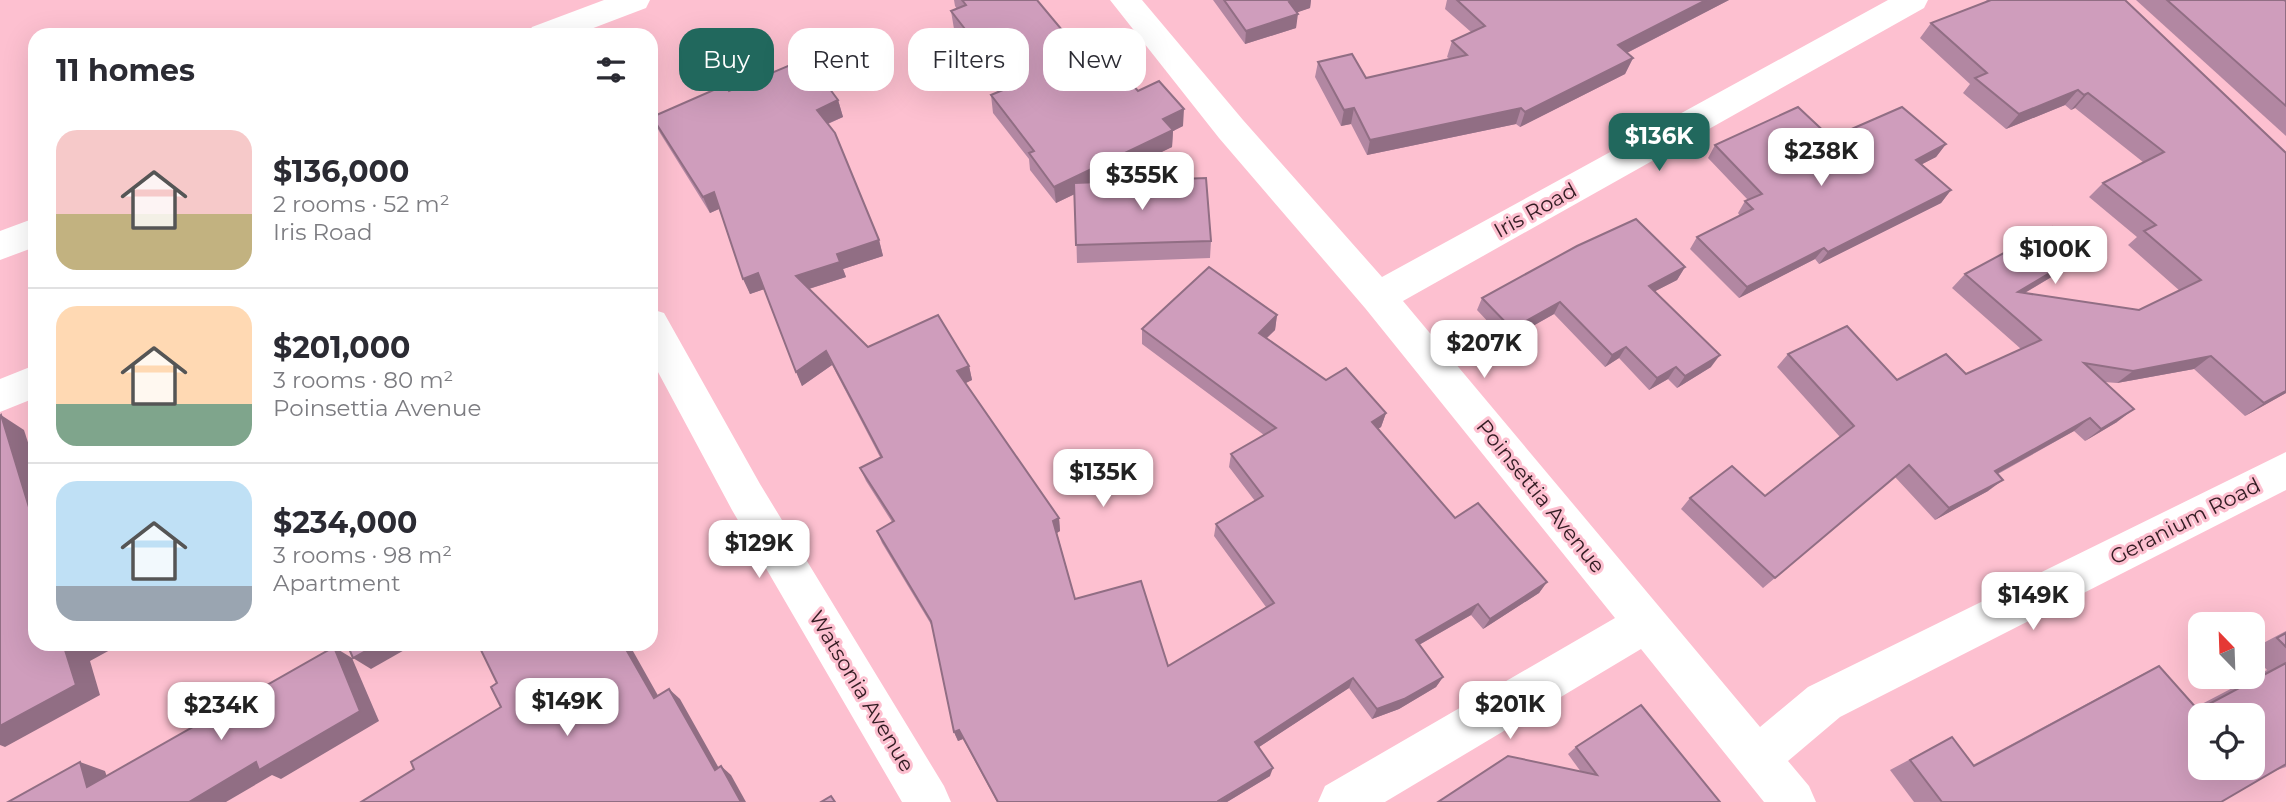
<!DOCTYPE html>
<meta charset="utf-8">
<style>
:root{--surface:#fff;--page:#f7f7f7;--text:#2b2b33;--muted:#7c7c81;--line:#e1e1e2;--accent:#21685d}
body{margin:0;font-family:Montserrat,sans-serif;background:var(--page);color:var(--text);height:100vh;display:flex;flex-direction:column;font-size:26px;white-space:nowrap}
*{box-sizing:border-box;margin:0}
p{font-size:23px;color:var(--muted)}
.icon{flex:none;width:38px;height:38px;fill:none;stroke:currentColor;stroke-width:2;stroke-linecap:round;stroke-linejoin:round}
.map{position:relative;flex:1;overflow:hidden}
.panel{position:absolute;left:28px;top:28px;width:630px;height:623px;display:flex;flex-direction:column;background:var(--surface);border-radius:21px;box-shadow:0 7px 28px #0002}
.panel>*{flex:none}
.guide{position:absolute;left:679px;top:28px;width:665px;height:63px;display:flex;gap:14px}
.needle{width:46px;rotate:337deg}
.tools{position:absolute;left:2188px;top:612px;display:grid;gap:14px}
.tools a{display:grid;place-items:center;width:77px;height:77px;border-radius:14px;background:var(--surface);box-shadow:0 7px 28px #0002;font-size:35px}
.price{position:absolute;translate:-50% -60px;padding:0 16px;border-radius:14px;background:#fff;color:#222;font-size:23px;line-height:46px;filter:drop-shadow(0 2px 4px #0008)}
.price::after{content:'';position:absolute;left:50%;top:42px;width:21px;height:16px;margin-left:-10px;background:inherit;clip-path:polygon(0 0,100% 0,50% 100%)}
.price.selected{background:var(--accent);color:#fff}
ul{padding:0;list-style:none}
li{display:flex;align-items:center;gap:21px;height:175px;padding:0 28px}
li+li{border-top:2px solid var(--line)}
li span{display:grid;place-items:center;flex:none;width:196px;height:140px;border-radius:21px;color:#555}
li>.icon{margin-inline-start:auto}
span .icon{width:84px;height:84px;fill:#fffc;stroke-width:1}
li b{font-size:30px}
h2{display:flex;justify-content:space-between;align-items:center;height:84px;padding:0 28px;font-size:30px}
.pill{padding:0 24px;border-radius:21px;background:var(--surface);box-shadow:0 7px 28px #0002;font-size:24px;line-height:63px}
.pill.selected{background:var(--accent);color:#fff}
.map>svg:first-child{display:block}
</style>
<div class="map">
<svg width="2286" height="802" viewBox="0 0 2286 802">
<rect width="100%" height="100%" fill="#fdc0d0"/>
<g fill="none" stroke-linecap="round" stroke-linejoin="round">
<!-- minor -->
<g fill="#fff" fill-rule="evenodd">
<polygon points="604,0 650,0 646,8 575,35 527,35 532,27"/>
<polygon points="1110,0 1142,0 1243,120 1382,277 1888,0 1928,0 1924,8 1403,301 1760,727 1808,687 2286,452 2286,490 1840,717 1788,761 1809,786 1816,802 1764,802 1641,649 1385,802 1318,802 1325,786 1615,618 1365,308 1219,138"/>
<polygon points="35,218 35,247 0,260 0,231"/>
<polygon points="651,309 664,313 760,484 944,786 951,802 902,802 732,510 651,359"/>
<polygon points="35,365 35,398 0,412 0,379"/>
</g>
</g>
<!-- wall -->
<g fill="#b287a2">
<polygon points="954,0 1037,0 1082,54 1138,91 1183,126 1173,131 1172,147 1099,182 1211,241 1210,258 1077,263 1075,194 1056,203 1030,170 1029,159 993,113 991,95 1002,90 954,29 951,11 957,9 955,6"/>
<polygon points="1213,0 1311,0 1310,8 1297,12 1296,28 1245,44"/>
<polygon points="1447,0 1729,0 1627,53 1633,58 1625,74 1520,127 1516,124 1367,155 1351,124 1341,126 1315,77 1318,62 1366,78 1450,59 1447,57 1452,41 1471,32 1445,9"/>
<polygon points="1987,0 2125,0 2286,153 2286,393 2245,416 2194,369 2117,383 2104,382 2117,422 2085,441 2074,431 1998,474 1988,491 1935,520 1895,477 1763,588 1681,509 1690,498 1765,496 1840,437 1777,367 1788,354 1897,380 1966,374 2021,349 1952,288 1965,274 2083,253 2068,267 2025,293 2139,310 2180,291 2128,245 2137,237 2089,197 2103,183 2143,162 2075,108 2071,110 2065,105 2006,129 1963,93 1970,84 1920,38 1931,23 1985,2"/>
<polygon points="2136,0 2284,0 2286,1 2286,136"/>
<polygon points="729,91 838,100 843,117 828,124 879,240 883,256 843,269 846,277 809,289 868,347 969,366 972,380 965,383 1059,518 1060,531 1057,533 1075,599 1168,666 1266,607 1214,536 1216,524 1255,501 1229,467 1231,454 1264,435 1142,344 1142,329 1277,315 1275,330 1267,338 1326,380 1386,413 1381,427 1378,429 1455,518 1547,582 1539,593 1483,629 1471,615 1419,645 1443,677 1436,687 1399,709 1372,719 1349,688 1259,747 1270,776 1227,802 997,802 963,739 958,741 954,732 932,626 882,543 877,531 892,522 866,481 860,468 880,457 832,365 802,386 764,289 750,294 719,209 710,213 660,133 652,117"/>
<polygon points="1831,138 1946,144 1936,157 1922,164 1951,190 1941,203 1819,264 1815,259 1739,298 1690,249 1697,237 1740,216 1738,213 1745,201 1748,200 1708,158 1715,145"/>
<polygon points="1685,267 1677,280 1655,291 1711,367 1677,388 1668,379 1649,390 1619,358 1605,367 1554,314 1506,341 1477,310 1482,298"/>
<polygon points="2286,631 2286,767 2274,771 2221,802 1914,802 1890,770 1952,737 1973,765 2133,679 2159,666 2196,707 2267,670 2252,654 2252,649"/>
<polygon points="1576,747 1720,802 1581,772 1568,754"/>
</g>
<!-- shaded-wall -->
<g fill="#916e84">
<polygon points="1294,0 1311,0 1310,8 1287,16 1289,2"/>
<polygon points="1706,0 1729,0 1611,61 1618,45"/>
<polygon points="1298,14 1296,28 1245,44 1246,31"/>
<polygon points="1633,58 1625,74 1520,127 1525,112"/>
<polygon points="2078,90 2065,105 2006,129 2019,114"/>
<polygon points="2088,93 2075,108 2071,110 2084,95"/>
<polygon points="838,100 843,117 822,126 817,110"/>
<polygon points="1354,108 1351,124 1341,126 1344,110"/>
<polygon points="1521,108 1516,124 1367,155 1370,140"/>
<polygon points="1184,109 1183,126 1173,131 1172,147 1056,203 1054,187 1163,119"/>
<polygon points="1946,144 1936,157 1907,172 1916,160"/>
<polygon points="1951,190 1941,203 1819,264 1828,252"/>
<polygon points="714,192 721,208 710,213 703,197"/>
<polygon points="879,240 883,256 843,269 846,277 802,291 796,276 837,254"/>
<polygon points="1824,248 1815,259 1739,298 1747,287"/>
<polygon points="2083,253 2068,267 2004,305 2018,292"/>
<polygon points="1685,267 1677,280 1642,298 1649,286"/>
<polygon points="758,273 765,289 750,294 743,279"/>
<polygon points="1560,302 1554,314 1506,341 1512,329"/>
<polygon points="1277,315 1275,330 1257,347 1259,333"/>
<polygon points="1626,347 1619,358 1605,367 1612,355"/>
<polygon points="826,351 832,365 802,386 796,372"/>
<polygon points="1720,355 1711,367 1677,388 1685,376"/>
<polygon points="2211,356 2194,369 2117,383 2133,371"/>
<polygon points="969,366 972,380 960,386 957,371"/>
<polygon points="1676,367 1668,379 1649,390 1657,378"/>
<polygon points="2286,391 2286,393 2245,416 2264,403"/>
<polygon points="2134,409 2117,422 2085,441 2101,429"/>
<polygon points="1386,413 1381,427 1368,435 1372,422"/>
<polygon points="1,415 24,430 35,464 35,527"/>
<polygon points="2090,418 2074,431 1980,483 1995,471"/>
<polygon points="2003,480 1988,491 1935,520 1949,508"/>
<polygon points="1059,518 1060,531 1055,534 1053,521"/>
<polygon points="1547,582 1539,593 1483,629 1490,619"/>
<polygon points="1478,604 1471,615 1410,650 1416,640"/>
<polygon points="76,644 121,644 90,661 100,695 5,747 0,745 0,726 65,650"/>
<polygon points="378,644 415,644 371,669 353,658"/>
<polygon points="623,644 629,644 665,708 654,698"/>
<polygon points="334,647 352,658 379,721 281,779 272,775 226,802 189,802"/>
<polygon points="1443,677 1436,687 1399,709 1372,719 1377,709"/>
<polygon points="1353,678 1349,688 1253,751 1255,742"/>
<polygon points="669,689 680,699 725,779 715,770"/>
<polygon points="959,730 963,739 958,741 954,732"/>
<polygon points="80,762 105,771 113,795 87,787"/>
<polygon points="721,766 731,775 746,802 741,802"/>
<polygon points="1273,768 1270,776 1227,802 1218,802"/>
</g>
<!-- building -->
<g fill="#cf9dbc" stroke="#916e84" stroke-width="2" fill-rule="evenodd">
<polygon points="962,0 1037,0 1082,54 1099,47 1138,91 1159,81 1184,109 1163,119 1173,130 1054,187 1029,153 1034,151 991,95 1010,87 951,11 966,5"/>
<polygon points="1224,0 1294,0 1289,2 1298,14 1246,31"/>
<polygon points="1457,0 1706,0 1618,45 1633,58 1525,112 1521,108 1370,140 1354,108 1344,110 1318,62 1352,54 1366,78 1467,55 1452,41 1485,26"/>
<polygon points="1991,0 2125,0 2286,153 2286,391 2264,403 2211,356 2133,371 2084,363 2134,409 2101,429 2090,418 1995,471 2003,480 1949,508 1909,465 1775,578 1690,498 1732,466 1765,496 1854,426 1788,354 1847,326 1897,380 1946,354 1966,374 2041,340 1965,274 2052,227 2083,253 2018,292 2139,310 2201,280 2144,231 2156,225 2103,183 2164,152 2088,93 2084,95 2078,90 2019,114 1975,78 1987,73 1931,23"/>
<polygon points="2167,0 2284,0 2286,1 2286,106"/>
<polygon points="807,58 838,100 817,110 835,133 879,240 837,254 840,262 796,276 868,347 938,315 969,366 957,371 1059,518 1053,521 1075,599 1141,581 1168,666 1274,603 1216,524 1263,496 1231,454 1276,428 1142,329 1209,267 1277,315 1259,333 1326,380 1346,368 1386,413 1372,422 1455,518 1478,503 1547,582 1490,619 1478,604 1416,640 1443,677 1404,699 1377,709 1353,678 1255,742 1273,768 1218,801 1218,802 998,802 959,730 954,732 931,621 877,531 894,521 860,468 882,457 826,351 796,372 758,273 743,279 714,192 703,197 652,117 725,85 729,91"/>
<polygon points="1798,107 1831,138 1902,107 1946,144 1916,160 1951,190 1828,252 1824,248 1747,287 1697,237 1753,209 1745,201 1762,194 1715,145"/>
<polygon points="1206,178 1211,241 1076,245 1074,183"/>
<polygon points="1636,219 1685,267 1649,286 1720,355 1685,376 1676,367 1657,378 1626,347 1612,355 1560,302 1512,329 1482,298 1577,246"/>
<polygon points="1,415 35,527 35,644 76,644 65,650 76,685 0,726 0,416"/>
<polygon points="2286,633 2286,647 2277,638"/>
<polygon points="347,644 378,644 353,658"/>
<polygon points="478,644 623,644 654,698 669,689 715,770 721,766 741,802 361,802 414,769 411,762 501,707 491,687 497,683"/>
<polygon points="334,647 360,711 259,770 256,762 189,802 8,802 80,762 87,787"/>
<path d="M2286,663V764L2221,802H1942L1910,760L1952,737L1974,766L2159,666L2198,710ZM2200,716H2252V768H2200Z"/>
<polygon points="1641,705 1720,802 1438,802 1508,756 1597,775 1576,747"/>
<polygon points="831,796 835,802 821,802"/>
</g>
<g text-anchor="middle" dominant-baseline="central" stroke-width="6" stroke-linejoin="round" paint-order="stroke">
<!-- street labels -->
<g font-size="21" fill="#331c23" stroke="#fdc0d0">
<text transform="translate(1535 210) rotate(-29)">Iris Road</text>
<text transform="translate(1541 496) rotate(51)">Poinsettia Avenue</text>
<text transform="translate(2185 521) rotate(-27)">Geranium Road</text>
<text transform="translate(862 691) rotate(59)">Watsonia Avenue</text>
</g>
</g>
</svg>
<div class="tools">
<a><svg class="needle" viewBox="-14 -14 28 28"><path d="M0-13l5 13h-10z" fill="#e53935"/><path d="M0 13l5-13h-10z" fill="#7c7c81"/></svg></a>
<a><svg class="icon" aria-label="locate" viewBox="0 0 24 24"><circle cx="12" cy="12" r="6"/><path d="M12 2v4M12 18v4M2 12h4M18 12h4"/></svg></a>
</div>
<b class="price selected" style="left:1659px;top:173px">$136K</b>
<b class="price" style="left:1821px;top:188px">$238K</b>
<b class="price" style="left:1142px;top:212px">$355K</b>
<b class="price" style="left:2055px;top:286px">$100K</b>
<b class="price" style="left:1484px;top:380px">$207K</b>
<b class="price" style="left:1103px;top:509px">$135K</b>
<b class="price" style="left:759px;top:580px">$129K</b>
<b class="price" style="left:2033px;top:632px">$149K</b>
<b class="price" style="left:567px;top:738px">$149K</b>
<b class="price" style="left:1510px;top:741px">$201K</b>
<b class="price" style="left:221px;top:742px">$234K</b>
<div class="guide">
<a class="pill selected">Buy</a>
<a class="pill">Rent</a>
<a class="pill">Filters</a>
<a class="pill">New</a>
</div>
<section class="panel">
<h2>11 homes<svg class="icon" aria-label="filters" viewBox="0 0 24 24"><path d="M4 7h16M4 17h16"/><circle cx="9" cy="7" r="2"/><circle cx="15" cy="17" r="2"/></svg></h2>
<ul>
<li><span style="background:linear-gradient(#f6c9c9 60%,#c2b280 0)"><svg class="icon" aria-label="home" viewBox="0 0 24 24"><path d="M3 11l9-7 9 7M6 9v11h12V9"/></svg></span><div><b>$136,000</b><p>2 rooms · 52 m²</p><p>Iris Road</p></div></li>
<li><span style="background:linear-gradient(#ffd9b3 70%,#7fa58c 0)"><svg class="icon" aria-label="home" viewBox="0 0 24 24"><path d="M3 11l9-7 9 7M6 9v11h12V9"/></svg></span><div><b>$201,000</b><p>3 rooms · 80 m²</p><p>Poinsettia Avenue</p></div></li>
<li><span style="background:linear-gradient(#bfe0f5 75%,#9aa5b1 0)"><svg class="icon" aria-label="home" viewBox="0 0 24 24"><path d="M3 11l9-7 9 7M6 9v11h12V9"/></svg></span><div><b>$234,000</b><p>3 rooms · 98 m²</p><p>Apartment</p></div></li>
</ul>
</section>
</div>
